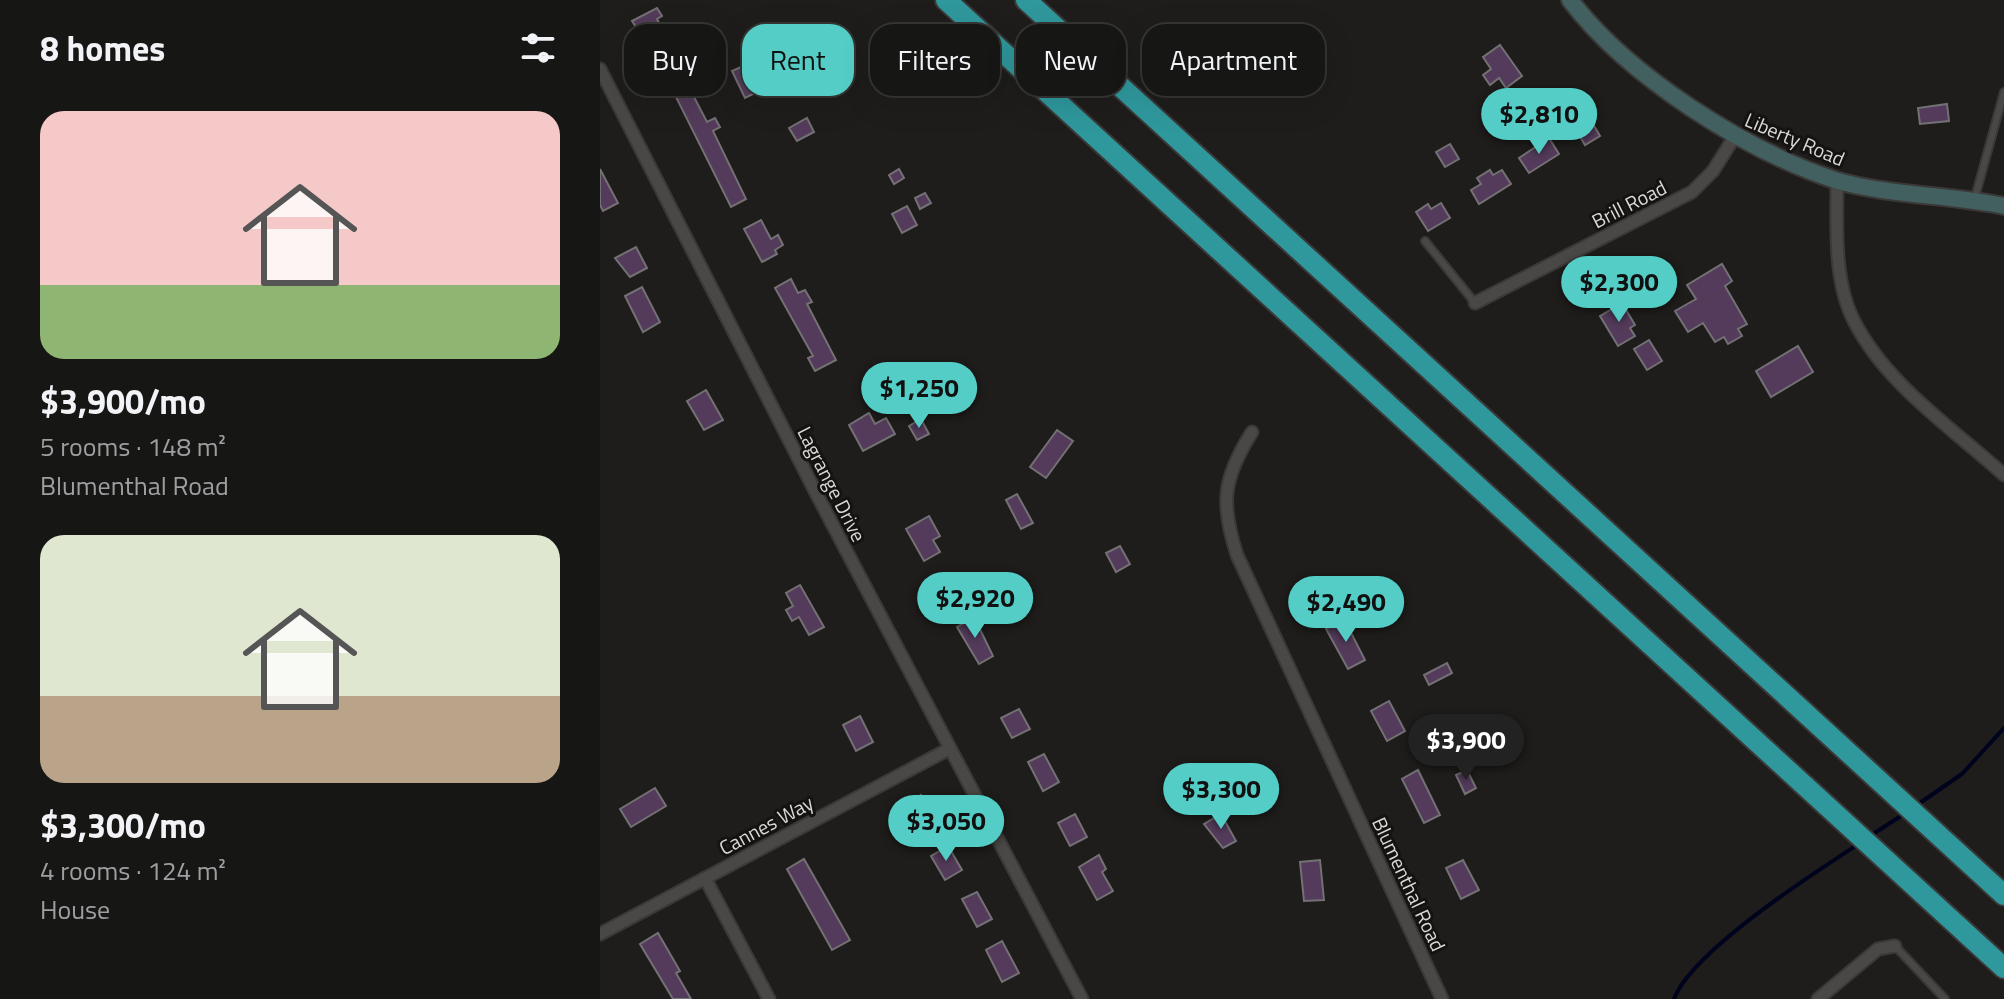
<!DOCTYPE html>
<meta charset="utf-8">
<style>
:root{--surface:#161614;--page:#1f1f1d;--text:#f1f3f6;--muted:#9e9fa0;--line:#353534;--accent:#54cdc7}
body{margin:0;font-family:"Titillium Web",sans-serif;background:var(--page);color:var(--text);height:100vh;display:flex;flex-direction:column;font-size:30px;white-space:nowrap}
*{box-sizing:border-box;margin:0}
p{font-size:26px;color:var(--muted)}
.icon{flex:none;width:44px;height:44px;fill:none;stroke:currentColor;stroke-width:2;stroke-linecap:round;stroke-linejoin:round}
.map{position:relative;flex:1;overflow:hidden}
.drawer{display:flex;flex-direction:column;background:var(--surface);width:600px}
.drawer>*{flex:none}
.banner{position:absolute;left:24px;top:24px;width:760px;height:72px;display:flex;gap:16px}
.price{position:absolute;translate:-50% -68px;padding:0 18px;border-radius:28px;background:var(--accent);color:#111;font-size:26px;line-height:52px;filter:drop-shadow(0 2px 4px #0008)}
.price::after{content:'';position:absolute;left:50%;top:48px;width:24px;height:18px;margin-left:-12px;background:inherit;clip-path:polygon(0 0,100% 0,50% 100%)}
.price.on{background:#222;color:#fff}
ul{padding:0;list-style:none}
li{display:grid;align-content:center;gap:16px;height:424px;padding:0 40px}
li span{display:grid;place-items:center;height:248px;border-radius:24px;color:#555}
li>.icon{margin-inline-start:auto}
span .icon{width:144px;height:144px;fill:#fffc;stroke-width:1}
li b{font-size:34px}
h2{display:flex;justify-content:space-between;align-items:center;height:96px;padding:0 40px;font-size:34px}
.tag{padding:0 28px;border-radius:24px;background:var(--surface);box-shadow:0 8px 32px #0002,0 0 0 2px var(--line);font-size:28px;line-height:72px}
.tag.on{background:var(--accent);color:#111}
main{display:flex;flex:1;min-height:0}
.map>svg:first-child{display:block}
</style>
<main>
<section class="drawer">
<h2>8 homes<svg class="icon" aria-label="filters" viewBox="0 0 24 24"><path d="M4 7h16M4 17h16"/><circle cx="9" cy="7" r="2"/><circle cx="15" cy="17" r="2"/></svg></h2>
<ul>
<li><span style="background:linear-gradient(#f6c9c9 70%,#8fb573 0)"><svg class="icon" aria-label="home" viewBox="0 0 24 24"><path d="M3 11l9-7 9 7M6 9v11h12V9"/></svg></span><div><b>$3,900/mo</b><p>5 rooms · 148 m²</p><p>Blumenthal Road</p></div></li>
<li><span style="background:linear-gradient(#dfe7d0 65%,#b9a48a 0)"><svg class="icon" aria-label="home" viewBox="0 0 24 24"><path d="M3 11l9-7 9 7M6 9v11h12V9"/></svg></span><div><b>$3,300/mo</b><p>4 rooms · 124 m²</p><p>House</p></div></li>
</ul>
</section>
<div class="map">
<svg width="1404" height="999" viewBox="0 0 1404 999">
<rect width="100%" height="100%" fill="#1e1d1b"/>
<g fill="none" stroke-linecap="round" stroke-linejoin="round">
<!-- stream -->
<g stroke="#00031d" stroke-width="4">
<polyline points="1317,805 1362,774 1404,728"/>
<polyline points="1270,836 1307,812"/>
<path d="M1074,999C1092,951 1214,873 1260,843"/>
</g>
</g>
<!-- building -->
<g fill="#543b5b" stroke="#737173" stroke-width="2">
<polygon points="57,8 62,16 57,19 70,43 52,53 32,21"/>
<polygon points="701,45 711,61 699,68 690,52"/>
<polygon points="900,45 922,76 906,88 899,78 890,85 883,75 891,69 883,57"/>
<polygon points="80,62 101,93 94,97 107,122 115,118 120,127 113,131 146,199 131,207 63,71"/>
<polygon points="143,66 151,82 156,80 161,90 145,98 132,71"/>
<polygon points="1347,104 1349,121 1320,124 1318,108"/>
<polygon points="983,107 1000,136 985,145 968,116"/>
<polygon points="207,118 214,132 197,141 189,128"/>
<polygon points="949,138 959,154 929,173 919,158"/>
<polygon points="850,144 859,159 845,167 836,152"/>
<polygon points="0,169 18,203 3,211 0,205"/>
<polygon points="299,169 304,178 294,184 289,175"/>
<polygon points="890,170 893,175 902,170 911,184 879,204 871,190 881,184 877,178"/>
<polygon points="325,193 331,203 320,209 315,198"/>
<polygon points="841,203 850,218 828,231 816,212 828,204 831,209"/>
<polygon points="307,206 317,225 302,233 292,214"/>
<polygon points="161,220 171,239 178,235 183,245 175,250 177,254 162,262 144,229"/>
<polygon points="36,247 47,268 30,277 15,258"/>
<polygon points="1122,264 1132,281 1125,286 1147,324 1138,329 1142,336 1128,344 1124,337 1115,342 1103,323 1088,332 1075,311 1096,299 1087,285"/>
<polygon points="191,279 198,293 205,290 212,302 207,304 236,360 215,371 208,358 213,356 175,288"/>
<polygon points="42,287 60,322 43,332 25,296"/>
<polygon points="1022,303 1035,325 1030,328 1035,336 1018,346 1000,316"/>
<polygon points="1049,340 1062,361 1047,370 1034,349"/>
<polygon points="1198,346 1213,372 1171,397 1156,371"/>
<polygon points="106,390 123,420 104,430 87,401"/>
<polygon points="269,413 275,424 286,418 295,434 263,451 249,425"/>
<polygon points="321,419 329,434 317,440 309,426"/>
<polygon points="457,430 473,441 446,478 430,467"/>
<polygon points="417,494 433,523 421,529 406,500"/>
<polygon points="329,516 340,536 333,540 340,552 324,561 306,529"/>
<polygon points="520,546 530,564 516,572 506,553"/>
<polygon points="200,585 224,627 209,635 199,617 192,621 186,610 193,606 186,593"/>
<polygon points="374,617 393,656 379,664 357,627"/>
<polygon points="744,619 765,660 748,669 726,629"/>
<polygon points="847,663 852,673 829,685 824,675"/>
<polygon points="789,701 805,731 787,741 771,711"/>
<polygon points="419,709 430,729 412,738 401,718"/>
<polygon points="260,716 273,742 256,751 243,725"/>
<polygon points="444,754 459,782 443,791 428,762"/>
<polygon points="818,770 840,815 824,823 802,779"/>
<polygon points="867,770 876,788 865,794 856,775"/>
<polygon points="55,788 66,806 31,827 20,809"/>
<polygon points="321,795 337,822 322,831 307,804"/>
<polygon points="475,814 487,837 470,846 458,823"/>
<polygon points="621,814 636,841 623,848 604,824"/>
<polygon points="348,846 362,870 345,880 331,856"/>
<polygon points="499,855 506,869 502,872 513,891 497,900 479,867"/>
<polygon points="204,859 250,940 232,950 187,869"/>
<polygon points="720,860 724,900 704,901 700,862"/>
<polygon points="863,860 879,890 861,899 846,868"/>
<polygon points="377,892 392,919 377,927 362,899"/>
<polygon points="58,933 80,971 76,973 91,999 73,999 40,944"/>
<polygon points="402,941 419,973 402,982 386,950"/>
</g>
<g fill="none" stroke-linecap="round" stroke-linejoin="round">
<defs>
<g id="lane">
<polyline points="1374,201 1404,92"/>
<polyline points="825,241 875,303"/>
<polyline points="1295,946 1345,999"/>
</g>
<g id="street">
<polyline points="0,69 217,495 482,999"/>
<path d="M1237,180C1237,225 1233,280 1254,321C1286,384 1352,428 1404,475"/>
<polyline points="875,303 1092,192 1113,171 1135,136"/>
<path d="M652,432C623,478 620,503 637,555L842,999"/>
<polyline points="105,878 169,999"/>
<polyline points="0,934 349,749"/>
<polyline points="1218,999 1278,949 1295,946"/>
</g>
<path id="secondary" d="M970,0C1028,76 1144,150 1235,180C1283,195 1352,195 1404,206"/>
<g id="highway">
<polyline points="346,0 1404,968"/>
<polyline points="426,0 1404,895"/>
</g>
</defs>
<!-- lane casing -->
<use href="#lane" stroke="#3a3938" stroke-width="10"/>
<!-- street casing -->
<use href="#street" stroke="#3a3938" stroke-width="15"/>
<!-- secondary casing -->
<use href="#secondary" stroke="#3a3938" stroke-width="20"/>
<!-- highway casing -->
<use href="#highway" stroke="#3a3938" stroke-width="24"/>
<!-- lane -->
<use href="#lane" stroke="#4a4846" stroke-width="6"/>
<!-- street -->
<use href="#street" stroke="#4a4846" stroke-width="11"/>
<!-- secondary -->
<use href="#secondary" stroke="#426060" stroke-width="16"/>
<!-- highway -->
<use href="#highway" stroke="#2f989d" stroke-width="20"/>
</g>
<g text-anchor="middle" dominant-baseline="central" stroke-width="6" stroke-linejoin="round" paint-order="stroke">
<!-- street labels -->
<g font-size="20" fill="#dad9d7" stroke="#151312">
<text transform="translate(1195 139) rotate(23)">Liberty Road</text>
<text transform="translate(1029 204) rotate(-27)">Brill Road</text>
<text transform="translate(232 484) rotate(63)">Lagrange Drive</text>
<text transform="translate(166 825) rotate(-28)">Cannes Way</text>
<text transform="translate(809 884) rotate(65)">Blumenthal Road</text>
</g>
</g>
</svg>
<b class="price" style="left:939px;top:156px">$2,810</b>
<b class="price" style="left:1019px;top:324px">$2,300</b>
<b class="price" style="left:319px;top:430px">$1,250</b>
<b class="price" style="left:375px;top:640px">$2,920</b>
<b class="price" style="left:746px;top:644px">$2,490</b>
<b class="price on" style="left:866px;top:782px">$3,900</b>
<b class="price" style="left:621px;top:831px">$3,300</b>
<b class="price" style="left:346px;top:863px">$3,050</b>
<div class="banner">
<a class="tag">Buy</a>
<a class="tag on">Rent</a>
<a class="tag">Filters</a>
<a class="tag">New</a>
<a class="tag">Apartment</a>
</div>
</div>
</main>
